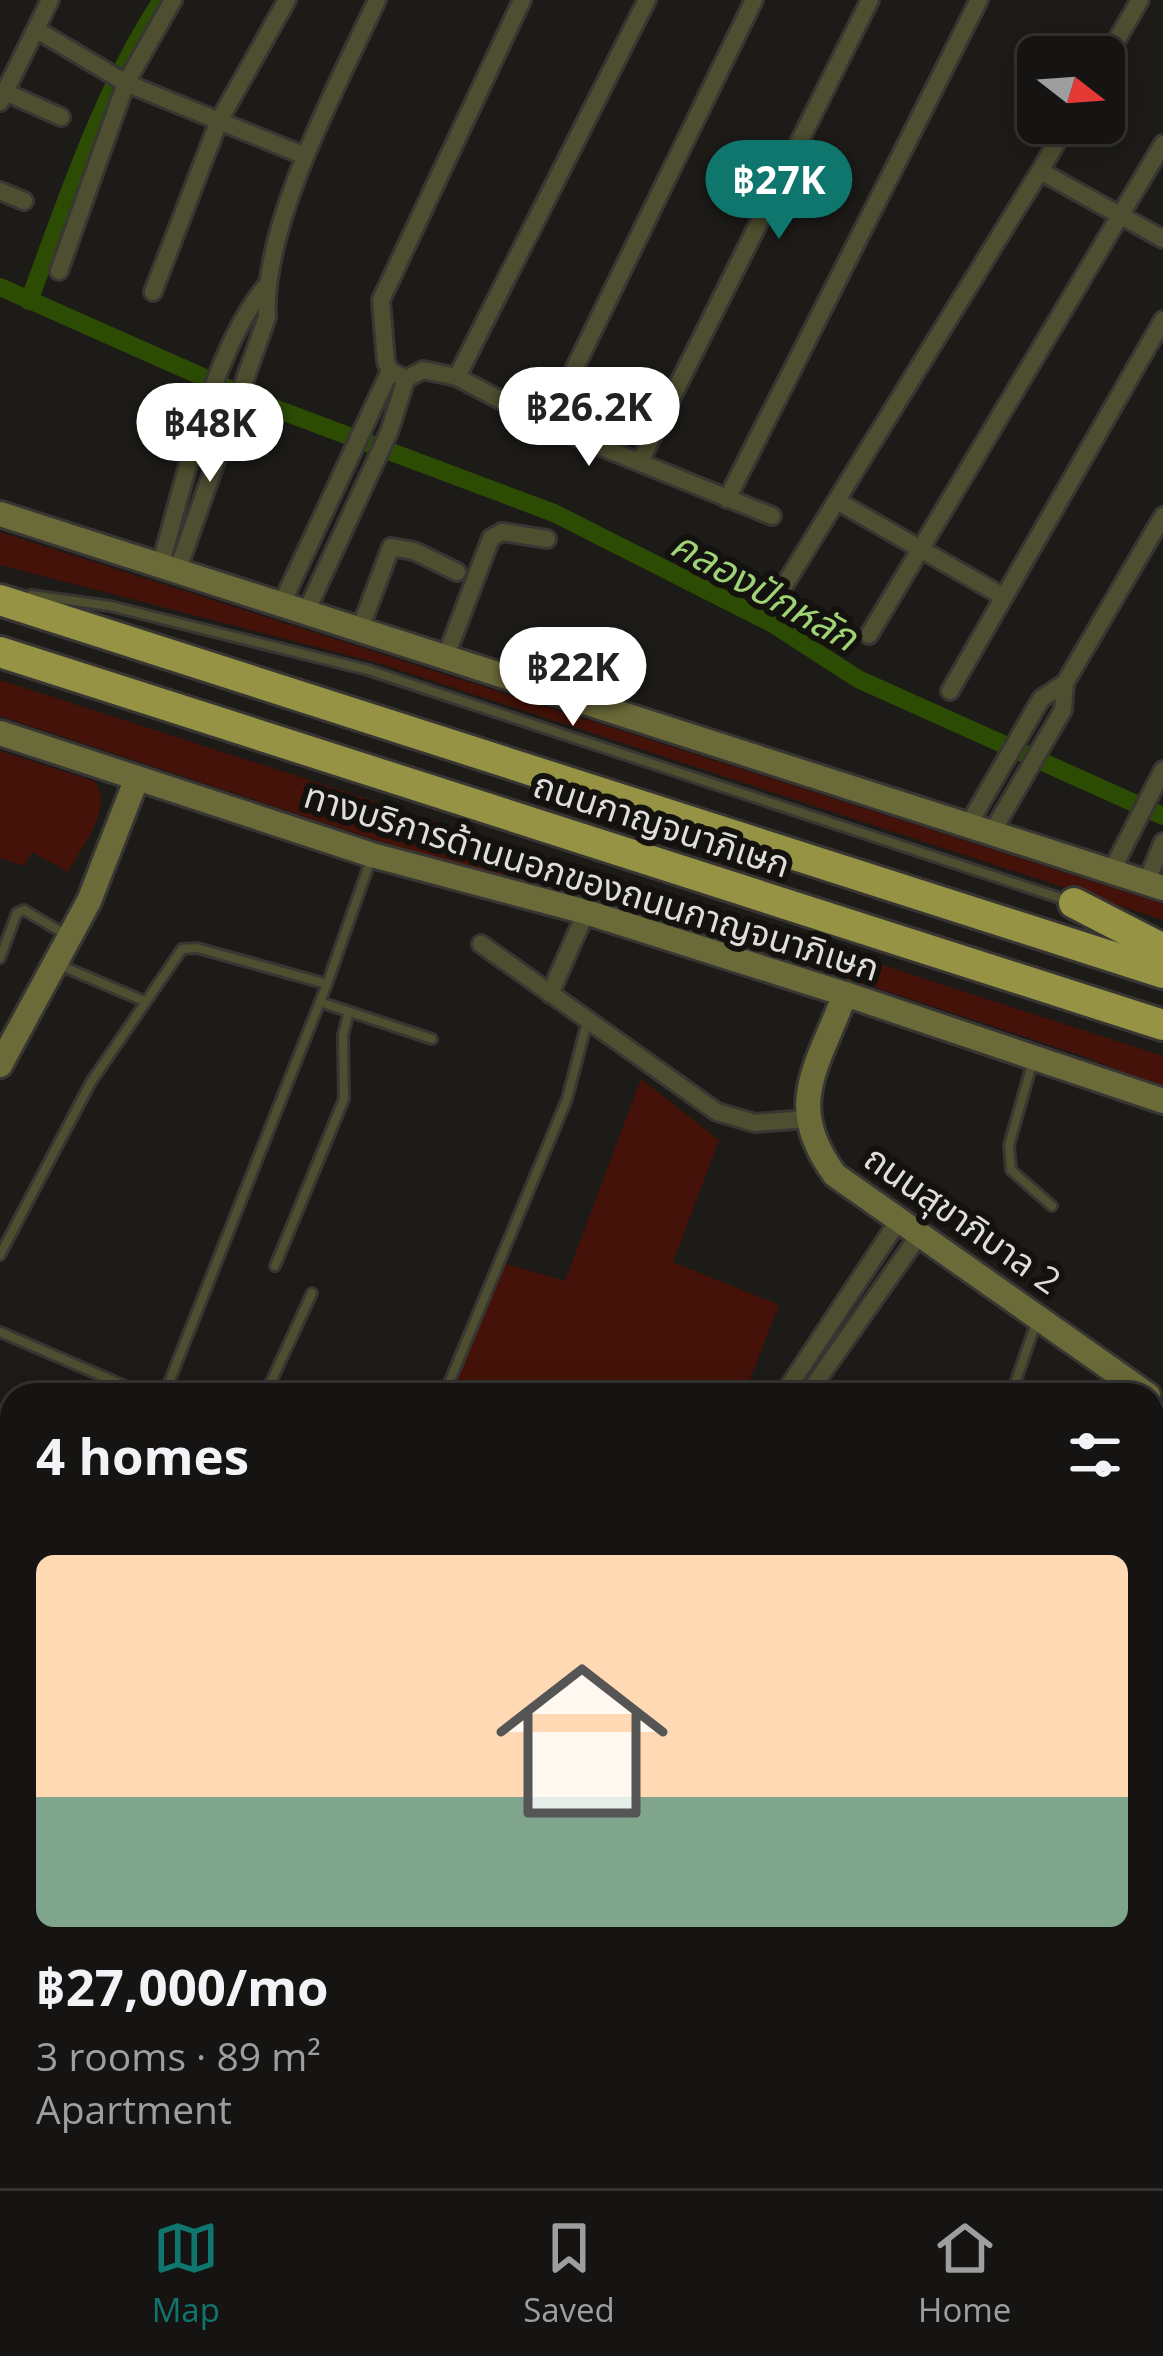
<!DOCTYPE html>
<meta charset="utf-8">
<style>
:root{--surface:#161412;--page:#1f1d1b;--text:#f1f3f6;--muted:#9e9e9f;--line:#353332;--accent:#0f766e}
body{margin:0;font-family:"Open Sans","Noto Sans Thai",sans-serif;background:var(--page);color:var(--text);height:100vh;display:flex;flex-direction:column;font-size:45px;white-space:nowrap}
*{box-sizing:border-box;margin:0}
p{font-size:39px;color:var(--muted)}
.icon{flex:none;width:66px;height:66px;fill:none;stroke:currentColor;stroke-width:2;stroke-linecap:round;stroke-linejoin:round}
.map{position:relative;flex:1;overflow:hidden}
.details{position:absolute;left:0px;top:1383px;width:1164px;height:807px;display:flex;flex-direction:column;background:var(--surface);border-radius:36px 36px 0 0;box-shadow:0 6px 30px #0003,0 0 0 3px var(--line)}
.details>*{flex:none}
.needle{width:78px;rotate:107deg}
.controls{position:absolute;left:1017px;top:36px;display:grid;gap:24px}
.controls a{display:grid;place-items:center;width:108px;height:108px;border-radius:18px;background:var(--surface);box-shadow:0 6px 30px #0003,0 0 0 3px var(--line);font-size:60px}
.price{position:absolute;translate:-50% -102px;padding:0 27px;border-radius:42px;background:#fff;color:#222;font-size:39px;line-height:78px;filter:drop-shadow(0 3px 6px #0008)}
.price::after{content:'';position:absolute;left:50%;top:72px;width:36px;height:27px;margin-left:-18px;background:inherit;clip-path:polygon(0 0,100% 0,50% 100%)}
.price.selected{background:var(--accent);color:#fff}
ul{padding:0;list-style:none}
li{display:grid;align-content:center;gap:24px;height:636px;padding:0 36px}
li+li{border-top:3px solid var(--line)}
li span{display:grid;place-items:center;height:372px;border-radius:18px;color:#555}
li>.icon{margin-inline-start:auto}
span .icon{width:216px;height:216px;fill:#fffc;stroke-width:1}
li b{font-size:51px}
h2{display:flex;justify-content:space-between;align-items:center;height:144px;padding:0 36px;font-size:51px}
.tab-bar{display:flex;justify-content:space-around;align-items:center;height:168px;border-top:3px solid var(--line);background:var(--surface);font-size:33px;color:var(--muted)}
.tab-bar a{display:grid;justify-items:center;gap:6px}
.tab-bar .selected{color:var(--accent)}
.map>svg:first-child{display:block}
</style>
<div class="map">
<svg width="1163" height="2188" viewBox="0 0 1163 2188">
<rect width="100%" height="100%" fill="#1d1b18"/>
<!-- green -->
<g fill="#441208">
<polygon points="0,532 1163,904 1163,920 378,663 0,565"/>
<polygon points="0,680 1163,1056 1163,1088 1080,1055 591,894 431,858 0,716"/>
<path d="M0,751L94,781C115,808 82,845 68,872L32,852L24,866L0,858Z"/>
<polygon points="641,1079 719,1140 673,1262 779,1305 744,1395 449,1395 503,1263 565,1281"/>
</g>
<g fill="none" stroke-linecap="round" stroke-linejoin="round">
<!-- stream -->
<polyline stroke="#2c4c04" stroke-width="6" points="370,2188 375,2178"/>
<!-- canal -->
<g stroke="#2c4c04" stroke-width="18">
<polyline points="0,287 266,405 554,513 773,624 858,679 1163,816"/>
<path d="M29,301C68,197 101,93 162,0"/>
</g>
<defs>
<g id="lane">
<polyline points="31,595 110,606 368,670 1069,901"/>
<polyline points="0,958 17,913 24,910 63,933"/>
<polyline points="57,964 144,1001"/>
<polyline points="320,1002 432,1039"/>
<polyline points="1032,1064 1009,1145 1011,1170 1052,1206"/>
<polyline points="0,1255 91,1082 182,949 197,948 327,984"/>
<polyline points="275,1266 344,1099 343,1035 349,1012"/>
<polyline points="0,1332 146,1395"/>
<polyline points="164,1395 327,984 370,862"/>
<polyline points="265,1395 312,1293"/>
<polyline points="444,1395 567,1099 587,1022"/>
<polyline points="1011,1395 1036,1323"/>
<polyline points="1152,1468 1163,1439"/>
<polyline points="0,1493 12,1498"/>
</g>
<g id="street">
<polyline points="37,30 126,83 305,156"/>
<polyline points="1104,62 1140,0"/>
<polyline points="5,92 61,117"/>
<polyline points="0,102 50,0"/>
<polyline points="1040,171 1068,123"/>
<polyline points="0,191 24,201"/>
<polyline points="59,271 126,83 173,0"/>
<polyline points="153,292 219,121 287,0"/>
<polyline points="457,377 647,0"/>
<polyline points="406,379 390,371 386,362 381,300 522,0"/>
<polyline points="547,425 754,0"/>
<polyline points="640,461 870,0"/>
<polyline points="727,499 979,0"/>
<polyline points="837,501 1004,597"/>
<path d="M161,563C184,483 213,350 265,287"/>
<path d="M178,569L267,317C262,224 338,85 377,0"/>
<polyline points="782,589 1040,171 1163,239"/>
<polyline points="282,603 390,371"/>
<polyline points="307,610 389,432 406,379 423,370 457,377 547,425 772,516"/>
<polyline points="360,629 391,547 414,551 457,572"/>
<polyline points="869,635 1163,144"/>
<polyline points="446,656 491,538 502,532 547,539"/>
<polyline points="950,691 1163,320"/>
<polyline points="967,827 1041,699 1065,683"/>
<polyline points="991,834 1063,710 1065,683 1163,516"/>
<polyline points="1111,872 1163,770"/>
<polyline points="1146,883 1163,842"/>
<polyline points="481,944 717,1112 755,1123 806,1119"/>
<polyline points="550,994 586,912"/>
<polyline points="783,1395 899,1220"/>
<polyline points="807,1395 920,1234"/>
<polyline points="0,1567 0,1591"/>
<polyline points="0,1734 12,1740"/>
<polyline points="1152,1798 1163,1755"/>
<polyline points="0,2088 12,2095"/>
<polyline points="159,2178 177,2188"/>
<polyline points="426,2188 432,2178"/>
<polyline points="910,2188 916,2178"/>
<polyline points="1043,2188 1047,2178"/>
</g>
<g id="secondary">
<polyline points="0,514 1163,888"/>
<polyline points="0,733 372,855 586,912 845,994 1163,1101"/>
<path d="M845,994C818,1067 783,1105 835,1175L1148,1395"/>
<polyline points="0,1065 89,901 137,778"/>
</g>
<g id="highway">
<polyline points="0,600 1163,973"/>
<polyline points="0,652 1163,1025"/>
<polyline points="1074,903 1163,949"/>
</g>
</defs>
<!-- lane casing -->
<use href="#lane" stroke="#383633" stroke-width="14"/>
<!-- street casing -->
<use href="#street" stroke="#383633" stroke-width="22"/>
<!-- secondary casing -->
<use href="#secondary" stroke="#383633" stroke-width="30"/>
<!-- highway casing -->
<use href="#highway" stroke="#383633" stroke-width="36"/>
<!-- lane -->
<use href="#lane" stroke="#4e4e30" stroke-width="8"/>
<!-- street -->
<use href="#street" stroke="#4e4e30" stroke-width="16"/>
<!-- secondary -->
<use href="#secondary" stroke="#6b6a39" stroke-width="24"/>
<!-- highway -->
<use href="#highway" stroke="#969345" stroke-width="30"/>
</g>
<g text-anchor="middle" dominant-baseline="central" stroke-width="12" stroke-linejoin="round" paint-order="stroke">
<!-- street labels -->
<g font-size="36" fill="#dfdedc" stroke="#14120f">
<text transform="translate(662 824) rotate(18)">ถนนกาญจนาภิเษก</text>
<text transform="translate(592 881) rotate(17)">ทางบริการด้านนอกของถนนกาญจนาภิเษก</text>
<text transform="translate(963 1219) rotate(35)">ถนนสุขาภิบาล 2</text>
</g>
<!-- water labels -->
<g font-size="39" font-style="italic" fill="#a0d276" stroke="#14120f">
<text transform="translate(765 589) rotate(29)">คลองปักหลัก</text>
</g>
</g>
</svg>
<div class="controls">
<a><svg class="needle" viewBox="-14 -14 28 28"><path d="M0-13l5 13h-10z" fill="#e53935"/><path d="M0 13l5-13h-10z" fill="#9e9e9f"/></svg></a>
</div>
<b class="price selected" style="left:779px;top:242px">฿27K</b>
<b class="price" style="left:589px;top:469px">฿26.2K</b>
<b class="price" style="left:210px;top:485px">฿48K</b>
<b class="price" style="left:573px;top:729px">฿22K</b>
<section class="details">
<h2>4 homes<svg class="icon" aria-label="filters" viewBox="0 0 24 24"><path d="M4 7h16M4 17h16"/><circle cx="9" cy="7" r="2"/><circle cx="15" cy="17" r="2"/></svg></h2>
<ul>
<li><span style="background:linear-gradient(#ffd9b3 65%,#7fa58c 0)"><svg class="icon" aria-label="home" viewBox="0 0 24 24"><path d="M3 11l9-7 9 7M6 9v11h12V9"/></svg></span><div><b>฿27,000/mo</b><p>3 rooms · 89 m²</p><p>Apartment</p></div></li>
</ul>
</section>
</div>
<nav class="tab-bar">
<a class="selected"><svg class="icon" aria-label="map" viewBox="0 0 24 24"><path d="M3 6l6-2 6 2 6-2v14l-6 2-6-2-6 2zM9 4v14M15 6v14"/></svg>Map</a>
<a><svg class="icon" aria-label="saved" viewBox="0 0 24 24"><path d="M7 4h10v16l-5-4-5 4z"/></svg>Saved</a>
<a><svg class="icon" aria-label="home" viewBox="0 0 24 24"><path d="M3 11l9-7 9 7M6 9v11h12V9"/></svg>Home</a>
</nav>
